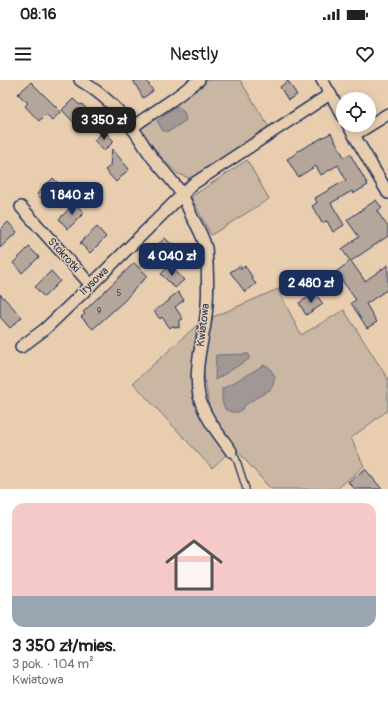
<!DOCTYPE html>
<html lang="pl">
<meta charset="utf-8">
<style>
:root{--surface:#fff;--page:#f6f6f6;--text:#202124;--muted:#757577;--line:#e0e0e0;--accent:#1b2f5e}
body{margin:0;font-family:Pangolin,sans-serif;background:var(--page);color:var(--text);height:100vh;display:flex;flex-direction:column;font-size:15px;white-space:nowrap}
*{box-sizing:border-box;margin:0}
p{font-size:13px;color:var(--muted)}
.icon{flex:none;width:22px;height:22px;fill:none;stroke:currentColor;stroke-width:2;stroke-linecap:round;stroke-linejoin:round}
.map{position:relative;height:409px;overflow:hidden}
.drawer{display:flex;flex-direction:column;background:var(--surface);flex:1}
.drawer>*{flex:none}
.buttons{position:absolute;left:336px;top:12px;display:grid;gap:8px}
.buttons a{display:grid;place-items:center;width:40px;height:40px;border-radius:50%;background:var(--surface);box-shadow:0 2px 10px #0003;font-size:20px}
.price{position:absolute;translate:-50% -34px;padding:0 9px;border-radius:8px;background:var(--accent);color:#fff;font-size:13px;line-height:26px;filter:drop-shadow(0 1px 2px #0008)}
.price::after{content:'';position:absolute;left:50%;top:24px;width:12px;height:9px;margin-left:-6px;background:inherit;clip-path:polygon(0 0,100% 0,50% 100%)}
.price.on{background:#222;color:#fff}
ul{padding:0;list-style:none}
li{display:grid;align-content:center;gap:8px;height:212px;padding:0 12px}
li+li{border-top:1px solid var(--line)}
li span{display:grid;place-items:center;height:124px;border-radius:12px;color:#555}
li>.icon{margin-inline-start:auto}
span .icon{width:72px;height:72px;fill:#fffc;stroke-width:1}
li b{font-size:17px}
.status{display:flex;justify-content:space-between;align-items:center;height:28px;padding:0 20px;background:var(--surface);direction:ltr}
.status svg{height:11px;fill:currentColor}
header{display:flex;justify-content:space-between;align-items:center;height:52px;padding:0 12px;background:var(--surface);font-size:18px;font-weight:600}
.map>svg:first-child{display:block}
</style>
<div class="status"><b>08:16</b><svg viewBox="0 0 49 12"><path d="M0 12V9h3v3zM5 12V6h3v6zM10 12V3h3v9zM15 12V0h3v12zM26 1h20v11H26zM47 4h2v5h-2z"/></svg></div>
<header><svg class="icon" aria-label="menu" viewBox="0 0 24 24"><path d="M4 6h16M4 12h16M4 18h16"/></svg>Nestly<svg class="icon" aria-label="heart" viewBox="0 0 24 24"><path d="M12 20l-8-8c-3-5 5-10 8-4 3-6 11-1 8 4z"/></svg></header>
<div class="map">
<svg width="388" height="409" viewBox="0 0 388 409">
<rect width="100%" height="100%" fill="#e8ceaf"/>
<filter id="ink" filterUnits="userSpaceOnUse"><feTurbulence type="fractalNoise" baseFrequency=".025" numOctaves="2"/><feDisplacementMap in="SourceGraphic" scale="8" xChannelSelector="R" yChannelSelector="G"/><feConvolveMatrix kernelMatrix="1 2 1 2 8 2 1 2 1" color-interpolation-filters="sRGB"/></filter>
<g filter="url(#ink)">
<!-- green -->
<g fill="#cab7a3" stroke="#727380">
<polygon points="207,0 240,0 270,49 192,99 178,94 162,78 139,49"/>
<polygon points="247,80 269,119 211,155 191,117"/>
<polygon points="278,209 301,255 344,230 388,299 388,330 351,358 364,386 337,409 272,409 268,406 234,367 210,331 202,283 211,238"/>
<polygon points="197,245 193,282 194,320 208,346 227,374 212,388 133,303"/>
</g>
<!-- water -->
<g fill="#a19794" stroke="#6b6d7e">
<polygon points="177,26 184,32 186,40 170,51 163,51 157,41 166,33"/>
<polygon points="249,274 249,279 215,300 216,275"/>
<polygon points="264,285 268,286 275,296 273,305 271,309 248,323 239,332 231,332 225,329 222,321 222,309"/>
</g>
<!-- building -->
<g fill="#b5a69b" stroke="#1b2f5e">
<polygon points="133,0 146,0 153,11 143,18"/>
<polygon points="288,1 297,15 288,20 280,7"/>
<polygon points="31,2 61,32 52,40 46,34 39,41 25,26 28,23 18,14"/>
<polygon points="73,19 80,25 82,24 92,35 79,48 62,30"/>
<polygon points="104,51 114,61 104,71 94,60"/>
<polygon points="331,53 344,77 350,74 368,105 353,114 352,111 331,123 344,145 333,152 327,141 322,143 312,126 317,123 315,118 346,100 338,85 321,95 316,86 298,97 287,79 297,73 296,72"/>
<polygon points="112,69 129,89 116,102 105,90 110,86"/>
<polygon points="53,98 63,108 46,124 37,114"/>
<polygon points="376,120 382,128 377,131 388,147 388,156 351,181 365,201 388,185 388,209 366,224 377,242 367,248 351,223 356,220 336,192 350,181 342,169 359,157 347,140"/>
<polygon points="75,123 84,133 68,149 59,139"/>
<polygon points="8,142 17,152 0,168 0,150"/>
<polygon points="97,147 106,157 90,173 80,163"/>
<polygon points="165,158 171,164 172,163 179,170 165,183 152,170"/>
<polygon points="29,167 39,177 22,193 13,183"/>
<polygon points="134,183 148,196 139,204 124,221 93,249 81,237 85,234 83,232"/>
<polygon points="170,185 184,200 175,208 161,194"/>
<polygon points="240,186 241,189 245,186 253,198 252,199 256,204 245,212 230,192"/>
<polygon points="51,191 60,201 44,217 35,207"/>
<polygon points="178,212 184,220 175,227 183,239 179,241 179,248 172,246 170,248 162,237 160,239 154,231 170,220 169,219"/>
<polygon points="315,213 323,224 306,235 299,223"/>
<polygon points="0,214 22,237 10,248 0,237"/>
<polygon points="365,389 382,409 355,409 348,402"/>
</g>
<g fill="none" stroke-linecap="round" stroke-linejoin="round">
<defs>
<polyline id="service" points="231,371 236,378 246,409"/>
<g id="minor">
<path d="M80,0C101,13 119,29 133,49C140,58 145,68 152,77C162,90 174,101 182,115C186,122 189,130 192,137C198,147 203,157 206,168C207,173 206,178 207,183C208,203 208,224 205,244C201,267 194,292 199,316C204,337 219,354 231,371"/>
<polyline points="322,0 343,36"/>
<polyline points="348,45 388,113"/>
<polyline points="132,48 141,41 172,20 199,0"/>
<polyline points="354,55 388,34"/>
<polyline points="21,127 91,205"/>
<polyline points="21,267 45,249 91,205 193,104 330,14"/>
</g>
</defs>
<!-- service casing -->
<use href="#service" stroke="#1b2f5e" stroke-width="8"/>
<!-- minor casing -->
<use href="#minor" stroke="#1b2f5e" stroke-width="14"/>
<!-- service -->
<use href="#service" stroke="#e8ceaf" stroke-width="5.5"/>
<!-- minor -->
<use href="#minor" stroke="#e8ceaf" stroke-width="11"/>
</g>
</g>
<g text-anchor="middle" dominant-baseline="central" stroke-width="3" stroke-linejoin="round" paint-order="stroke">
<!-- number labels -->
<g font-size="9" fill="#424d6d">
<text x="119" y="213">5</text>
<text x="99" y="231">9</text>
</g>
<!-- street labels -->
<g font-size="11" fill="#1b2f5e" stroke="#e8ceaf">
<text transform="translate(64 175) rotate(48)">Stokrotki</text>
<text transform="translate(94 201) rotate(-44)">Irysowa</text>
<text transform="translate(203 245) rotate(-83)">Kwiatowa</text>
</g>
</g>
</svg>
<div class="buttons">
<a><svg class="icon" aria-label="locate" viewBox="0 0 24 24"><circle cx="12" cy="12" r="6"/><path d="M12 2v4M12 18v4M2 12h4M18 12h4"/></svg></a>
</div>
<b class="price on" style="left:104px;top:61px">3 350 zł</b>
<b class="price" style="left:72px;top:136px">1 840 zł</b>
<b class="price" style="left:172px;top:197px">4 040 zł</b>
<b class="price" style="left:311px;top:224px">2 480 zł</b>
</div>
<section class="drawer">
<ul>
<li><span style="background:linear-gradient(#f6c9c9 75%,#9aa5b1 0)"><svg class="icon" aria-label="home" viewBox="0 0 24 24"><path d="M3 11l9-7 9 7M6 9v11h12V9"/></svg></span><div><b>3 350 zł/mies.</b><p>3 pok. · 104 m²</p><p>Kwiatowa</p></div></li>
</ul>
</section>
